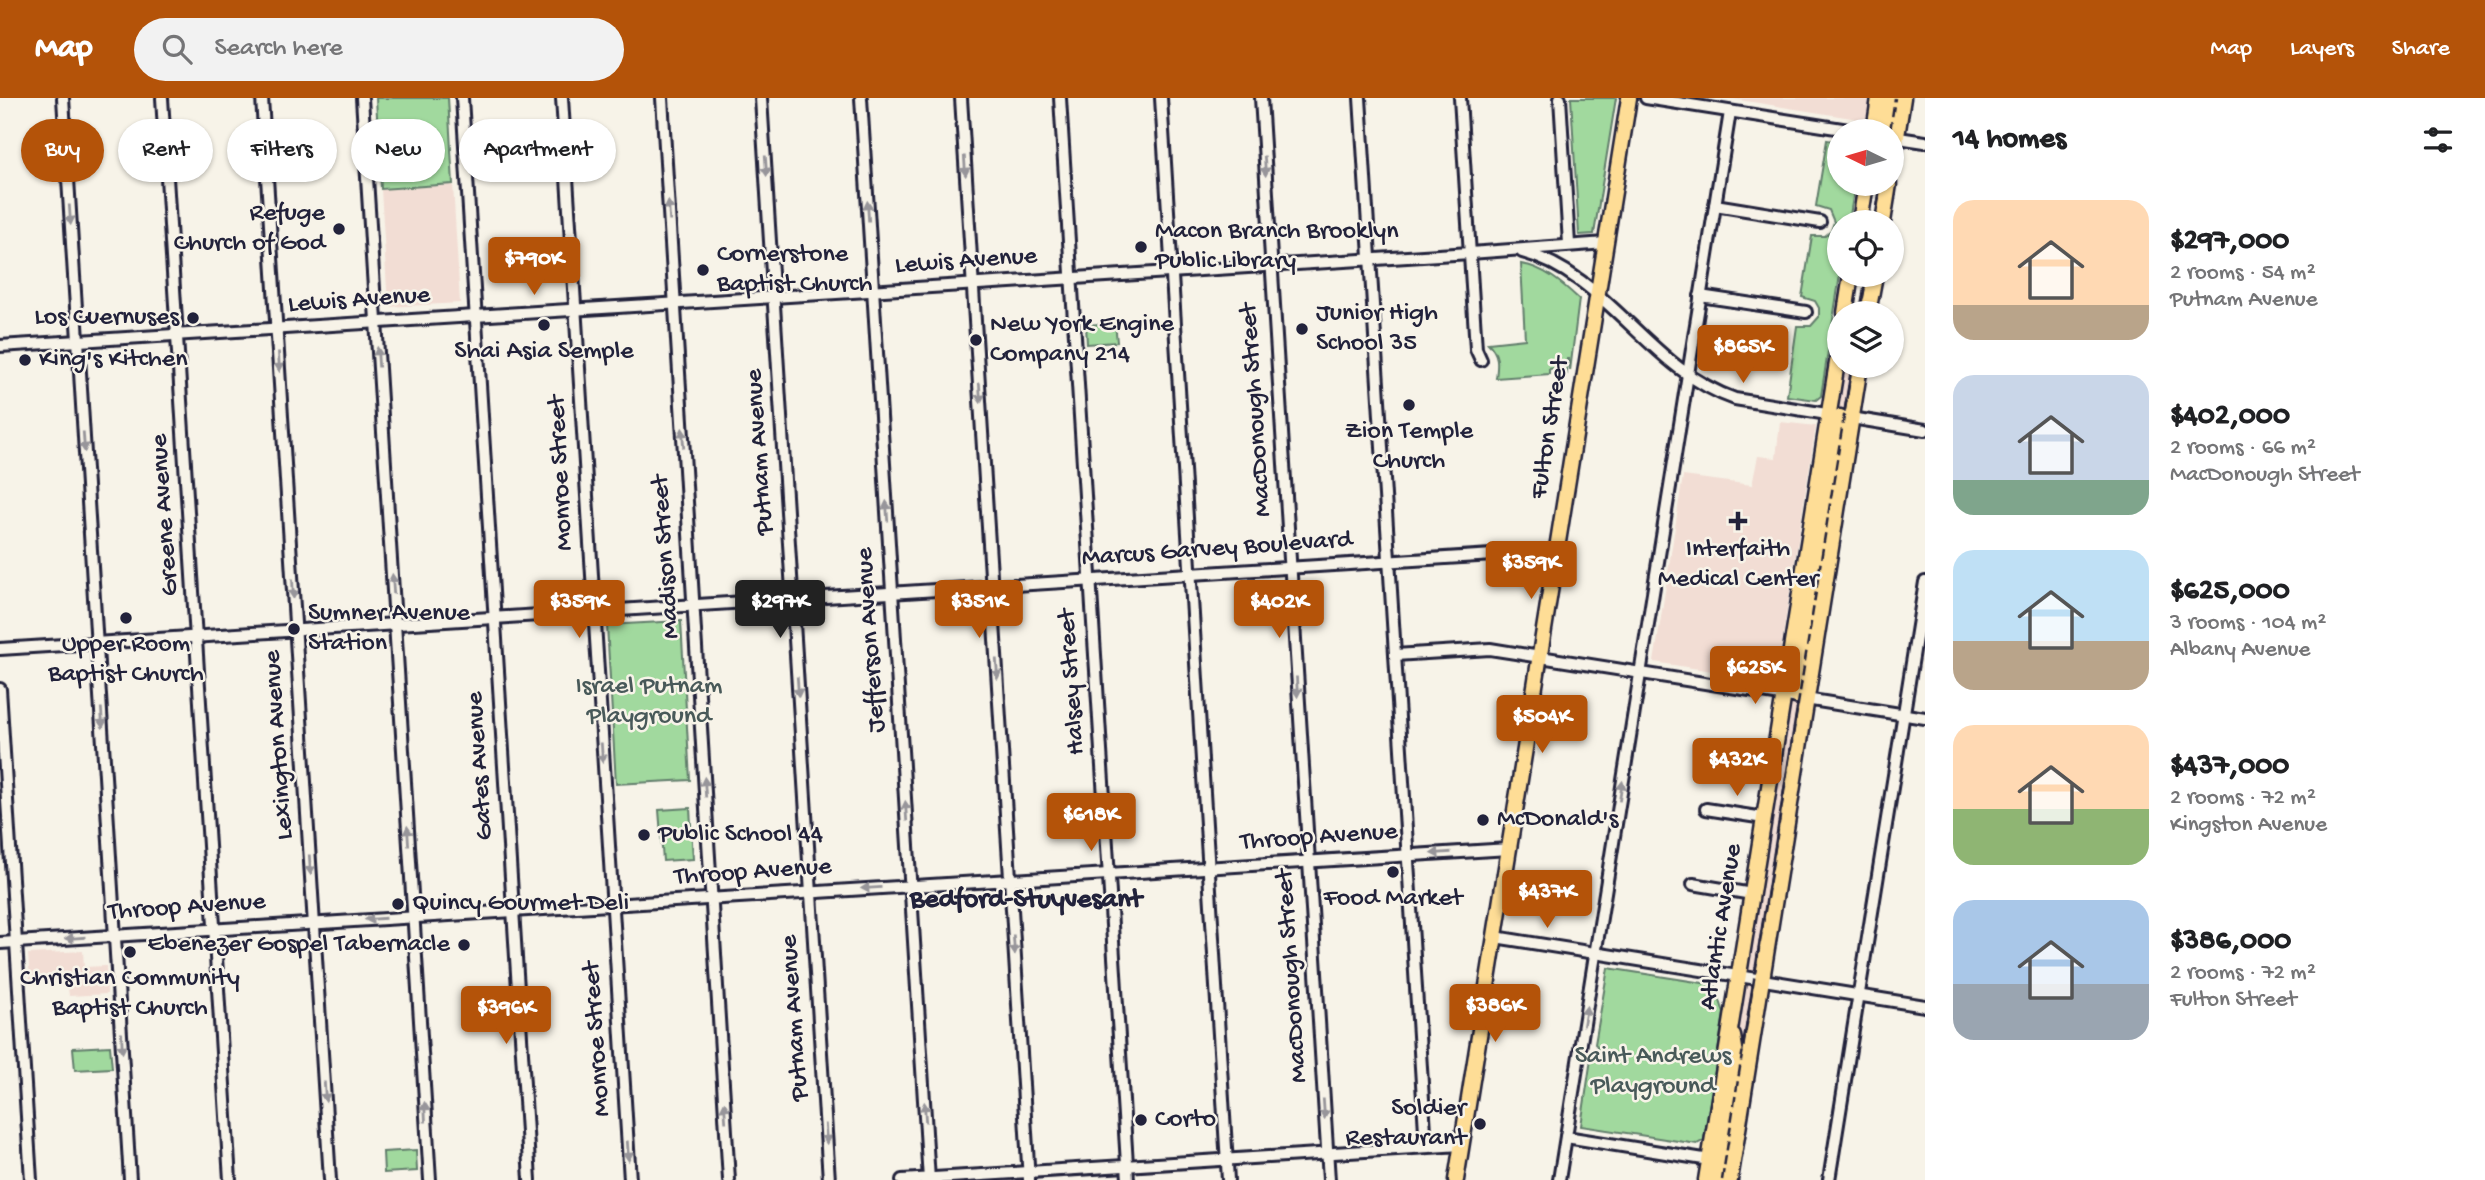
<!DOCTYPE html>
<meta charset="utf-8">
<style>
:root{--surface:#fff;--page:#f2f2f2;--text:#202124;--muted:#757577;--accent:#b45309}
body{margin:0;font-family:"Gochi Hand",sans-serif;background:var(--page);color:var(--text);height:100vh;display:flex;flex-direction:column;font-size:26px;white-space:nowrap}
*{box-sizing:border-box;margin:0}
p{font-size:23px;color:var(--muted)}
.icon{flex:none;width:38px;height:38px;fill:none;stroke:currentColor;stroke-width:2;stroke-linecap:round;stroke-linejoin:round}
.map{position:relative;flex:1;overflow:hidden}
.sheet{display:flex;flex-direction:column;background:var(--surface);width:560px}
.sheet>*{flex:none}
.top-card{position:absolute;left:21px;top:21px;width:665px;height:63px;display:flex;gap:14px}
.needle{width:46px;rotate:275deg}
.buttons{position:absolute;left:1827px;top:21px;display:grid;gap:14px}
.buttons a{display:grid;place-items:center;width:77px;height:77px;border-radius:50%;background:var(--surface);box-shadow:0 2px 5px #0004;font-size:35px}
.price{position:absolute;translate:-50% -60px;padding:0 16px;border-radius:7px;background:var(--accent);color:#fff;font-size:23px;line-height:46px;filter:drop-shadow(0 2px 4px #0008)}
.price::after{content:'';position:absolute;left:50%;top:42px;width:21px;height:16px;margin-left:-10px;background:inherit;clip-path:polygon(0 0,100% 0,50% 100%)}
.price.on{background:#222;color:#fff}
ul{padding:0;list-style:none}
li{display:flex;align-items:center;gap:21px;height:175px;padding:0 28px}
li span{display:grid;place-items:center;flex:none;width:196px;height:140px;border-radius:21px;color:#555}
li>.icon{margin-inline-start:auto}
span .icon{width:84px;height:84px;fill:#fffc;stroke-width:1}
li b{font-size:30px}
h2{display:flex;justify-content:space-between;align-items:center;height:84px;padding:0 28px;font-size:30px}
.tag{padding:0 24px;border-radius:32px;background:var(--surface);box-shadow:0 2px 5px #0004;font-size:24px;line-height:63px}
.tag.on{background:var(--accent);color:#fff}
header{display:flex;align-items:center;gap:42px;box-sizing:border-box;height:98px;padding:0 35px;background:var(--accent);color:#fff}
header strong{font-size:33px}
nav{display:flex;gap:38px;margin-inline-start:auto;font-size:24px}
.search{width:490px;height:63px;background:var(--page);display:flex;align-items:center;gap:18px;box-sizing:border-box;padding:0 24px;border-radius:38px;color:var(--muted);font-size:26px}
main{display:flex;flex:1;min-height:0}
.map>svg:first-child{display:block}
</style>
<header>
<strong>Map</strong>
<div class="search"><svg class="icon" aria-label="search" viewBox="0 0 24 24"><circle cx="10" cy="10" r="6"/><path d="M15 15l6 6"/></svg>Search here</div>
<nav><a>Map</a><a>Layers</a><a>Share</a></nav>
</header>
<main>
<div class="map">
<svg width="1925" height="1082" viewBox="0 0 1925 1082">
<rect width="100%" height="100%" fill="#f7f3e8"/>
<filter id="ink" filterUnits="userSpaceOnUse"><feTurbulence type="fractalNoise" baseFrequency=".0143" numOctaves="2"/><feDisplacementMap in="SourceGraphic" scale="14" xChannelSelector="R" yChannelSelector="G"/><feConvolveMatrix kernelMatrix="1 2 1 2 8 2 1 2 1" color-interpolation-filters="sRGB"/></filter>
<g filter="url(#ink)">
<!-- built -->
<g fill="#f2ddd4">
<polygon points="1727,0 1871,0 1868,17 1864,22"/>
<polygon points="453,86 460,205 388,209 381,91"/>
<polygon points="1843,268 1858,268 1727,1082 1712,1082"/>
<polygon points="1780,324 1816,328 1776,583 1654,564 1683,378 1752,387 1758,358 1776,360"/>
<polygon points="83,853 84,869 106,868 107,896 69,898 67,882 30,884 28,856"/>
</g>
<!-- green -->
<g fill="#a1d99e" stroke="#627e6c" stroke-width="2">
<polygon points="376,0 448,0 453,86 381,91"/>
<polygon points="1571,0 1616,0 1594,136 1579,137"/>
<polygon points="1827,42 1839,44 1839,86 1855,86 1849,124 1839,124 1840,177 1821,298 1816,302 1787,298 1797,228 1811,228 1819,219 1819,210 1815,203 1802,199 1812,138 1825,138 1831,133 1834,124 1829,112 1816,108"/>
<path d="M1521,166C1544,169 1563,186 1579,201L1570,273L1569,261H1567V276H1559L1558,270L1549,271V276L1496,280C1498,265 1499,256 1488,245L1525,241Z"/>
<polygon points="1115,225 1117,244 1087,246 1086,227"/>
<polygon points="681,523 690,682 616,686 607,527"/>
<polygon points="690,710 693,761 663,763 659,712"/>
<polygon points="1608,870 1715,887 1724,915 1704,1042 1697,1046 1581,1028 1592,954 1598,949 1595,946"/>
<polygon points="110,948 112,970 75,972 73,950"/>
<polygon points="416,1052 417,1073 384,1075 383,1054"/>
</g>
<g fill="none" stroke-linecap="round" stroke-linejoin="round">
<defs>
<g id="minor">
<polyline points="63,0 130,1082"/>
<polyline points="162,0 230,1082"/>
<polyline points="262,0 330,1082"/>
<polyline points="362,0 430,1082"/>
<polyline points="462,0 530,1082"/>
<polyline points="562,0 630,1082"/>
<polyline points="662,0 729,1082"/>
<polyline points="761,0 829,1082"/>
<polyline points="861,0 929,1082"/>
<polyline points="961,0 1029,1082"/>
<polyline points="1060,0 1128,1082"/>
<polyline points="1161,0 1228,1082"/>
<polyline points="1261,0 1329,1082"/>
<polyline points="1360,0 1426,1049"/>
<polyline points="1460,0 1476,251 1481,262"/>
<polyline points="1560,0 1569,146"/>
<polyline points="1646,0 1855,33"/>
<polyline points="1892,39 1925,44"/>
<polyline points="1715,107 1820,124"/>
<path d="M1522,154C1608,176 1648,271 1735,301L1925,332"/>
<polyline points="1700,198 1806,214"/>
<polyline points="0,248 1470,155 1606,145"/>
<polyline points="0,551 1556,453"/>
<polyline points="1395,557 1490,551 1925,620"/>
<polyline points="0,591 31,1082"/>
<polyline points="1706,711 1764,720"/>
<polyline points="1693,786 1752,796"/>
<polyline points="1495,839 1925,908"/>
<polyline points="0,845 1509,751"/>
<polyline points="1566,1039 1710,1062"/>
<polyline points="902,1082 1461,1047"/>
<polyline points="1559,1082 1730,14"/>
<polyline points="1829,1082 1925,484"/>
</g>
<g id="major">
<polyline points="1874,33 1879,0"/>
<polyline points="1886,33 1892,0"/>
<polyline points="1892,70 1903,0"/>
<polyline points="1860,124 1866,86"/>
<polyline points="1883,124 1889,86"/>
<polyline points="1845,215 1851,177"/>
<polyline points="1868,215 1875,177"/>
<polyline points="1796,598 1840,319"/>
<polyline points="1456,1082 1629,0"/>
<polyline points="1706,1082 1839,252"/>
<polyline points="1718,1082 1737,963 1733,938"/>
<polyline points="1730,1082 1860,268"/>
</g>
</defs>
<!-- minor casing -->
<use href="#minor" stroke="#22223b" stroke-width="16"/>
<!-- major casing -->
<use href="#major" stroke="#22223b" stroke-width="19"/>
<!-- minor -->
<use href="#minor" stroke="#f7f3e8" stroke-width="10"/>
<!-- major -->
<use href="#major" stroke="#fedd96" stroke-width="14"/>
<!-- rail -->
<g stroke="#22223b" stroke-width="2.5" stroke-dasharray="10 5" stroke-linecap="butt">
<polyline points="1890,33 1895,0"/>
<polyline points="1875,124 1881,86"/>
<polyline points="1860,215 1867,177"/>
<polyline points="1722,1082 1852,268"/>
</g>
</g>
<!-- one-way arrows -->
<defs><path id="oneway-solid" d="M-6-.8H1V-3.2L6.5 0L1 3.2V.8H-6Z" transform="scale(1.75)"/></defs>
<g fill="#97959a">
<use href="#oneway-solid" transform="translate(766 68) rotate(86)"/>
<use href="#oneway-solid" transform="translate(965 68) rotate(86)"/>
<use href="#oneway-solid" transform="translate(1265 68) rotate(86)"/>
<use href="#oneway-solid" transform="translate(669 113) rotate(-94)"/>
<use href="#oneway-solid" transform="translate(868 113) rotate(-94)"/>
<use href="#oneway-solid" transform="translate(70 117) rotate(86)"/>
<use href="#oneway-solid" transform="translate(378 259) rotate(-94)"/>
<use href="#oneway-solid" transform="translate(279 264) rotate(87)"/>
<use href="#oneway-solid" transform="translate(980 295) rotate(86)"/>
<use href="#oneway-solid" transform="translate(683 340) rotate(-94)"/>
<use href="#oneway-solid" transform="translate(84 344) rotate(86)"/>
<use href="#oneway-solid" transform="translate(887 413) rotate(-94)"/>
<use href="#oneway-solid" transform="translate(393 486) rotate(-94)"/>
<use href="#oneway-solid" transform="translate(293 491) rotate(87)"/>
<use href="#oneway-solid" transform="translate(997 571) rotate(86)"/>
<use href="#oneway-solid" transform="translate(798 589) rotate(86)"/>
<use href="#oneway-solid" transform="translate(1297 589) rotate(87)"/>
<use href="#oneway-solid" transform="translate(102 620) rotate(86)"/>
<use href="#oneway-solid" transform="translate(602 655) rotate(86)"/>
<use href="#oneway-solid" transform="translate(705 689) rotate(-94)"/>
<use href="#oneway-solid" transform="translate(1621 693) rotate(-81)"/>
<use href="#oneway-solid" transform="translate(906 713) rotate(-94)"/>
<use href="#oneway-solid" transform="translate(408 738) rotate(-94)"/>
<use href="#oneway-solid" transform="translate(1441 755) rotate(176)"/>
<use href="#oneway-solid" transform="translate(310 767) rotate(86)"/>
<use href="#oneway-solid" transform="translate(871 790) rotate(177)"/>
<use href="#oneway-solid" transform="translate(375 821) rotate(176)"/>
<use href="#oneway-solid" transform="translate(75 840) rotate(176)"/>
<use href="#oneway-solid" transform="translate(1014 847) rotate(86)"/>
<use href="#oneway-solid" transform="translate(1585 918) rotate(-81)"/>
<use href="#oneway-solid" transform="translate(122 945) rotate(87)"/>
<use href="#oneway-solid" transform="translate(325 994) rotate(86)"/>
<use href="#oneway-solid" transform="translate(1324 1011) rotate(86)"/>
<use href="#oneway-solid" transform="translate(425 1014) rotate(-93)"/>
<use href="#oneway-solid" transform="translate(725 1014) rotate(-94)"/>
<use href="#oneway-solid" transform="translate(925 1014) rotate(-94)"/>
<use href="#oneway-solid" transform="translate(826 1036) rotate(86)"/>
<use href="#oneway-solid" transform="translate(628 1053) rotate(86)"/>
</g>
</g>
<!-- markers -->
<g fill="#22223b" stroke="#f7f3e8" stroke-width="2.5">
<circle cx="339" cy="131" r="7"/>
<circle cx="1141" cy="149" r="7"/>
<circle cx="703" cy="172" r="7"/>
<circle cx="193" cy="220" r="7"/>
<circle cx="544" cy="227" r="7"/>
<circle cx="1302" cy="231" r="7"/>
<circle cx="976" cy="242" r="7"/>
<circle cx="25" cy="262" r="7"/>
<circle cx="1409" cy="307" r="7"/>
<path d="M1734.5 412.5h7v7h7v7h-7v7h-7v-7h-7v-7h7z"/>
<circle cx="126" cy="520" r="7"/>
<circle cx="294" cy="531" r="7"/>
<circle cx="1483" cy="722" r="7"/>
<circle cx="644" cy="737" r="7"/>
<circle cx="1393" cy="774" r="7"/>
<circle cx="398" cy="806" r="7"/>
<circle cx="464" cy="847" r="7"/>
<circle cx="130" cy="854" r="7"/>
<circle cx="1141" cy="1022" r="7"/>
<circle cx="1480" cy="1026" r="7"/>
</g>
<g text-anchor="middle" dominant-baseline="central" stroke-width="5" stroke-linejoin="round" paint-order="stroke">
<!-- poi labels -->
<g font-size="26" fill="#22223b" stroke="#f7f3e8" text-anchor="start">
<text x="325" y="116" text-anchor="end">Refuge<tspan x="325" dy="30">Church of God</tspan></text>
<text x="1155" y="134">Macon Branch Brooklyn<tspan x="1155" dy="30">Public Library</tspan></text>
<text x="717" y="157">Cornerstone<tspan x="717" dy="30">Baptist Church</tspan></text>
<text x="1316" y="216">Junior High<tspan x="1316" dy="30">School 35</tspan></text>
<text x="179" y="220" text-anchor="end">Los Cuernuses</text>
<text x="990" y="227">New York Engine<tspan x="990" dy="30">Company 214</tspan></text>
<text x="544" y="254" text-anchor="middle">Shai Asia Semple</text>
<text x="39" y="262">King's Kitchen</text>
<text x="1409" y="334" text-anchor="middle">Zion Temple<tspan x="1409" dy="30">Church</tspan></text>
<text x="1738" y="452" text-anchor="middle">Interfaith<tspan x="1738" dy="30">Medical Center</tspan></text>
<text x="308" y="516">Sumner Avenue<tspan x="308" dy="30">Station</tspan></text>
<text x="126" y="547" text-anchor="middle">Upper Room<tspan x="126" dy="30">Baptist Church</tspan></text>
<text x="1497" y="722">McDonald's</text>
<text x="658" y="737">Public School 44</text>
<text x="1393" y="801" text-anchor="middle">Food Market</text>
<text x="412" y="806">Quincy Gourmet Deli</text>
<text x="450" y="847" text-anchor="end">Ebenezer Gospel Tabernacle</text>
<text x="130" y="881" text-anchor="middle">Christian Community<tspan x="130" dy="30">Baptist Church</tspan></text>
<text x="1466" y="1011" text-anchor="end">Soldier<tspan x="1466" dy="30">Restaurant</tspan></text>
<text x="1155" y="1022">Corto</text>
</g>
<!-- street labels -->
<g font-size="26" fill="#22223b" stroke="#f7f3e8">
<text transform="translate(966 164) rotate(-4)">Lewis Avenue</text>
<text transform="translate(359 203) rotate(-4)">Lewis Avenue</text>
<text transform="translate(1257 312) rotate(-94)">MacDonough Street</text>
<text transform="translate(1551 330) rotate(-81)">Fulton Street</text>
<text transform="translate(761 354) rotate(-94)">Putnam Avenue</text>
<text transform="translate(562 375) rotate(-93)">Monroe Street</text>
<text transform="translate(166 417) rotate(-94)">Greene Avenue</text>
<text transform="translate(1217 452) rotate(-4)">Marcus Garvey Boulevard</text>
<text transform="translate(667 459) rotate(-94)">Madison Street</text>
<text transform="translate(872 542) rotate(-94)">Jefferson Avenue</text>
<text transform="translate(1073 584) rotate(-94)">Halsey Street</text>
<text transform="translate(280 647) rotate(-94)">Lexington Avenue</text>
<text transform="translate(481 668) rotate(-94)">Gates Avenue</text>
<text transform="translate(1319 740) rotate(-4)">Throop Avenue</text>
<text transform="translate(753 775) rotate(-4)">Throop Avenue</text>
<text transform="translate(187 810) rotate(-4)">Throop Avenue</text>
<text transform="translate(1722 829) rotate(-81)">Atlantic Avenue</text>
<text transform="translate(1293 878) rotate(-94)">MacDonough Street</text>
<text transform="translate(796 920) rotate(-94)">Putnam Avenue</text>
<text transform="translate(598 941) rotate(-94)">Monroe Street</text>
</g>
<!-- park labels -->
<g font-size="26" fill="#485959" stroke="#f7f3e8">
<text x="649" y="589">Israel Putnam<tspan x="649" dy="30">Playground</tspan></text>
<text x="1653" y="959">Saint Andrews<tspan x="1653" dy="30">Playground</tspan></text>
</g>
<!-- neighbourhood labels -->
<g font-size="28" font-weight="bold" fill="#22223b" stroke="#f7f3e8">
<text x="1026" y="802">Bedford-Stuyvesant</text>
</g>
</g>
</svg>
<div class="buttons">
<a><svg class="needle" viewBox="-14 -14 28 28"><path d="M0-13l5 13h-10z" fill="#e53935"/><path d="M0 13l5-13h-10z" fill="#757577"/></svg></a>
<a><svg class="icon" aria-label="locate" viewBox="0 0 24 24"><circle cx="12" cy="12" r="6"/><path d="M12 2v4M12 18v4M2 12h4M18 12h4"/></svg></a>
<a><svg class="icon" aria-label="layers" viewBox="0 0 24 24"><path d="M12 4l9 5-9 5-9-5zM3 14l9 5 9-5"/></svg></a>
</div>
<b class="price" style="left:534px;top:199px">$790K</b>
<b class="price" style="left:1743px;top:287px">$865K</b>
<b class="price" style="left:1531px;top:503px">$359K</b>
<b class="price" style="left:579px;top:542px">$359K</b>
<b class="price on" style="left:780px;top:542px">$297K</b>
<b class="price" style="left:979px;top:542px">$351K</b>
<b class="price" style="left:1279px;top:542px">$402K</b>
<b class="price" style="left:1755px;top:608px">$625K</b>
<b class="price" style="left:1542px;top:657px">$504K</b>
<b class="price" style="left:1737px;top:700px">$432K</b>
<b class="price" style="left:1091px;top:755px">$618K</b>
<b class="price" style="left:1547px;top:832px">$437K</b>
<b class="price" style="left:1495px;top:946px">$386K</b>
<b class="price" style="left:506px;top:948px">$396K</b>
<div class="top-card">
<a class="tag on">Buy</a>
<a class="tag">Rent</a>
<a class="tag">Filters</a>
<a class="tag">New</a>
<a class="tag">Apartment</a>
</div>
</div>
<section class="sheet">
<h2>14 homes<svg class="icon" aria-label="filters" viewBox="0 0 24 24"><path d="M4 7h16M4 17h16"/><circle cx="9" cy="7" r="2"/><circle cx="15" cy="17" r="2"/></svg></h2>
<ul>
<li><span style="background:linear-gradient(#ffd9b3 75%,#b9a48a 0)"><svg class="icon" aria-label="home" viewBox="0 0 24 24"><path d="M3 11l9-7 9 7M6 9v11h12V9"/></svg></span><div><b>$297,000</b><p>2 rooms · 54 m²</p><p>Putnam Avenue</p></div></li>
<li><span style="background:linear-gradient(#c9d6e8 75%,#7fa58c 0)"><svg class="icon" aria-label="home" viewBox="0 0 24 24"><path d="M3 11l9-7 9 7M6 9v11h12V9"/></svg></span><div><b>$402,000</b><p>2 rooms · 66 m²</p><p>MacDonough Street</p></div></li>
<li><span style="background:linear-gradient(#bfe0f5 65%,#b9a48a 0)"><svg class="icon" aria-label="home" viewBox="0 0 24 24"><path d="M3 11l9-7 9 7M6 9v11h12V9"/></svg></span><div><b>$625,000</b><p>3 rooms · 104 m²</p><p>Albany Avenue</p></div></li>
<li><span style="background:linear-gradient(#ffd9b3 60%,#8fb573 0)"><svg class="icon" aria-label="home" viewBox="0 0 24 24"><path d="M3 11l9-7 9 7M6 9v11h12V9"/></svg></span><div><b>$437,000</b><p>2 rooms · 72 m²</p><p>Kingston Avenue</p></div></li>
<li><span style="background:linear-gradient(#a9c7e8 60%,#9aa5b1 0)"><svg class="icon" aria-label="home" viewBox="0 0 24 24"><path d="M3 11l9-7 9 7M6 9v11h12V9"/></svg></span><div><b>$386,000</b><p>2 rooms · 72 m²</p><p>Fulton Street</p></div></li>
</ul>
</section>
</main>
